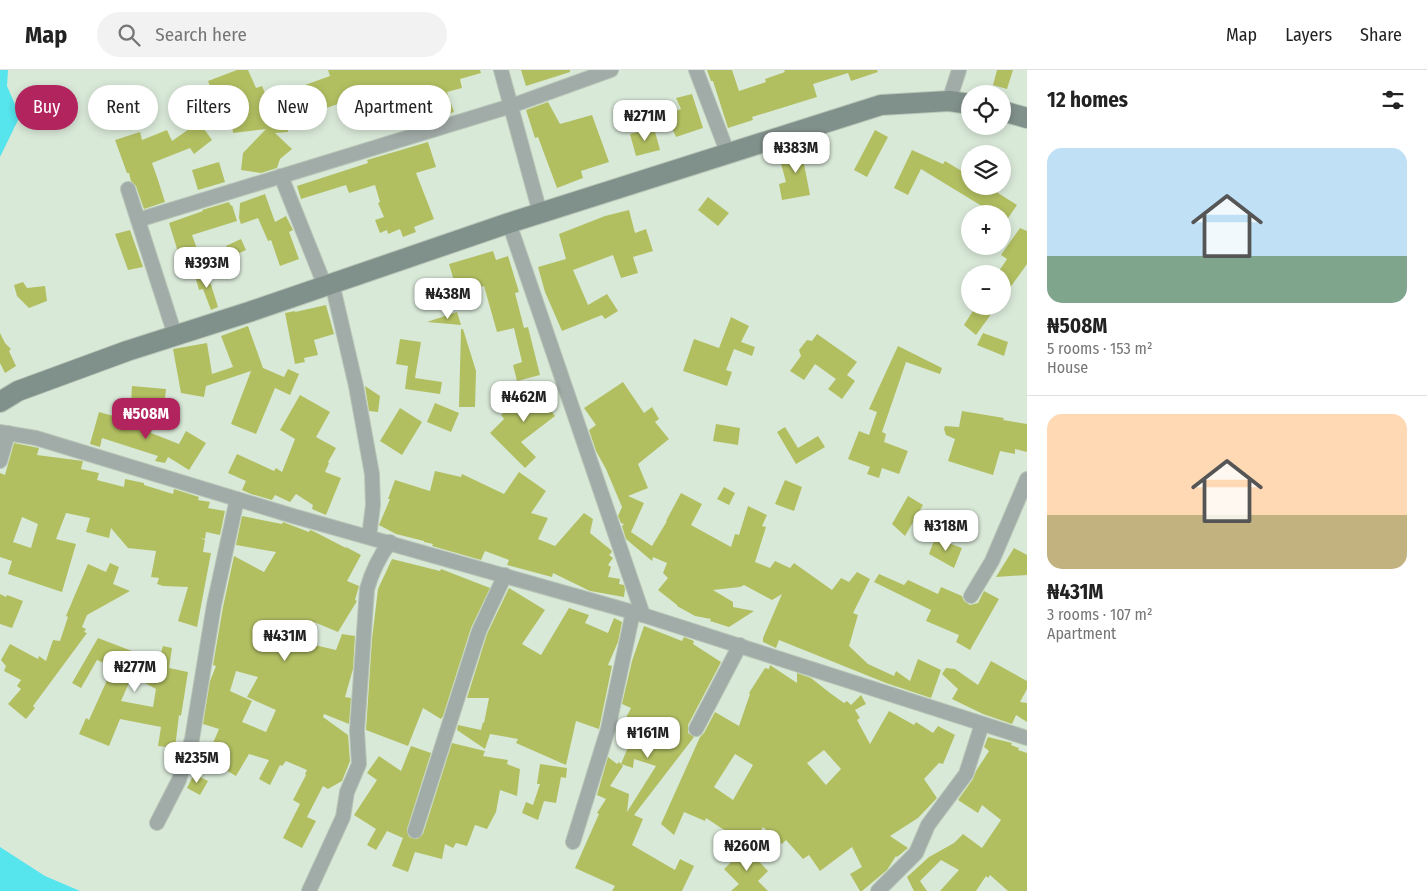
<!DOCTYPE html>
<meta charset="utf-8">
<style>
:root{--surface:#fff;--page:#f2f2f2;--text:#222;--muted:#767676;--line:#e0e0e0;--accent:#b2245d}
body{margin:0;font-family:"Fira Sans Condensed",sans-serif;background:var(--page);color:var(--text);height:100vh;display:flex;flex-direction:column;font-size:19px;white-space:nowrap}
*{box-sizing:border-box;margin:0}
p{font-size:16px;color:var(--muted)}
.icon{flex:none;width:28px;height:28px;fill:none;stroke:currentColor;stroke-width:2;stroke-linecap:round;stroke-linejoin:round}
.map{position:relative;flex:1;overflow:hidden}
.side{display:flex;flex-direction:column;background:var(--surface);width:400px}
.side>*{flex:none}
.top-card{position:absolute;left:15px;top:15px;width:475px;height:45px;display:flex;gap:10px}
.controls{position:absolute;left:961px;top:15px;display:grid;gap:10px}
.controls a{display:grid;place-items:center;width:50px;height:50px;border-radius:50%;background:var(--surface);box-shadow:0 2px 8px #0003;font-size:25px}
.price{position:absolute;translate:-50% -42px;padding:0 11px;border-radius:10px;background:#fff;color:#222;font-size:16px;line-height:32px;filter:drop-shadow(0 1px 2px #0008)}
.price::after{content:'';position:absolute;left:50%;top:30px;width:15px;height:11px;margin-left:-8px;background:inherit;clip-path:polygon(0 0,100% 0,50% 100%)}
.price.active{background:var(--accent);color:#fff}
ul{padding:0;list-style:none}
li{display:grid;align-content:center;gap:10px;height:265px;padding:0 20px}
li+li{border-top:1px solid var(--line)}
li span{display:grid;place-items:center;height:155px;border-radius:15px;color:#555}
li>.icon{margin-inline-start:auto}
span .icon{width:90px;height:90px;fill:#fffc;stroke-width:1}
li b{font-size:21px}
h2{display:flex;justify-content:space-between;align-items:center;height:60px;padding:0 20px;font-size:21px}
.pill{padding:0 18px;border-radius:22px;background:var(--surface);box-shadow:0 2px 8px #0003;font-size:18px;line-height:45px}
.pill.active{background:var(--accent);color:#fff}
header{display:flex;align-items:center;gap:30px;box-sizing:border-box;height:70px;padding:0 25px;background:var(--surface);border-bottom:1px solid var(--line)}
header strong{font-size:24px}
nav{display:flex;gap:28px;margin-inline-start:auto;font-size:18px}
.search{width:350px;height:45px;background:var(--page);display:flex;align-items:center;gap:12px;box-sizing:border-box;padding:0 18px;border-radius:28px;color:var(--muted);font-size:19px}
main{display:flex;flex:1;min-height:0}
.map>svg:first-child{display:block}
</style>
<header>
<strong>Map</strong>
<div class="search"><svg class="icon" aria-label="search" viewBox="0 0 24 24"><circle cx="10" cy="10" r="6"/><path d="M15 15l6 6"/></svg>Search here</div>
<nav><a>Map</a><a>Layers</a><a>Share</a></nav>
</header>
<main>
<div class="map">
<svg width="1027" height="821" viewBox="0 0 1027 821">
<rect width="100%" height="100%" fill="#d9e9d8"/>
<!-- water -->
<g fill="#56e4ed">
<polygon points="0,0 8,0 7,16 20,46 0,87"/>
<polygon points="0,777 45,806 80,821 0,821"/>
</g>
<!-- building -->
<g fill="#b2bf61" fill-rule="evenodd">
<polygon points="237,0 248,0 256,18 262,16 272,40 286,39 288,62 275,63 292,79 280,89 277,98 261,103 241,100 243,83 266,59 233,63 231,44 222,47 208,11"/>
<polygon points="328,0 480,0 481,3 460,9 462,18 447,22 454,42 430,50 426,38 392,48 389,39 358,50 350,30 314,42 305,15 330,6"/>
<polygon points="521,0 570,0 570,2 526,16"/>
<polygon points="707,0 732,0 739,21 766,12 765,9 785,2 784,0 877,0 878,2 851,11 848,3 813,14 817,27 752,47 753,50 728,58 713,11 711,11"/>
<polygon points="997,0 1013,0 1007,19 993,15"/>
<polygon points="692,24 703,58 676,67 666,44 681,39 676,28"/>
<polygon points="548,32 560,54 592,45 609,92 581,101 583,108 557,118 538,67 535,68 526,40"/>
<polygon points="199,52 212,70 194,84 190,78 152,93 158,110 156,111 158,110 165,132 144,139 136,116 131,111 129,103 127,103 115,70 140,62 142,70 167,60 172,71"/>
<polygon points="654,58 660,80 636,86 630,64"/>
<polygon points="875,60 888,67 867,107 854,100"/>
<polygon points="428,72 436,97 416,103 434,149 414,157 416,162 403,167 400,159 388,164 387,160 380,163 375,150 384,147 378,133 380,132 375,115 349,123 346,115 301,129 297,116 368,93 367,90"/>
<polygon points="814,78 817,90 804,94 810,125 782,130 779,114 786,112 779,86"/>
<polygon points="912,80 943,94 945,91 970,106 970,116 987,116 1017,135 1002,157 1002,144 995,144 921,99 908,125 894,118"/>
<polygon points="219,92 225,112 198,120 192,100"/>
<polygon points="265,124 275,152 286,146 293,160 289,162 299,189 280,196 271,170 268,171 258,148 241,154 239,148 240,133"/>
<polygon points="708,127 729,143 718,156 698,140"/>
<polygon points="229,132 231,136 232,135 237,151 192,165 197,179 179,185 169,153 203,141 202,140"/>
<polygon points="629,140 635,163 646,159 653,181 633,187 638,203 621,208 613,185 573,200 588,235 607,224 618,241 605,249 602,245 562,261 545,222 538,197 566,189 559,164 605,146"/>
<polygon points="1020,158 1027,161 1027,194 1002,229 1002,204 997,204 1007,189 1001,185"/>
<polygon points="130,160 143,197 128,200 115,164"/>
<polygon points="241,169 246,180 231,187 226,176"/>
<polygon points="493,181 496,190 508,186 519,222 515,223 524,258 528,257 540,305 517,311 513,295 522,292 514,258 497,262 484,216 458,224 449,194"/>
<polygon points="207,202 218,237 211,240 203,219 199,220 195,206"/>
<polygon points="23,212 27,218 45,216 47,231 29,238 17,226 14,215"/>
<polygon points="326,235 334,264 314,270 318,285 304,288 305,292 295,294 285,243 295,241 295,242"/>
<polygon points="976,236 997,236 976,265 964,255"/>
<polygon points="457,242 461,255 427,252"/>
<polygon points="731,247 749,256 741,272 755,277 752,286 734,279 726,300 732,302 727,316 683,301 694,269 719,278"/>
<polygon points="248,256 263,298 284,307 288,299 299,304 290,325 275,318 256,364 231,354 251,301 206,316 204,327 181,323 173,279 207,273 212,304 233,297 221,266"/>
<polygon points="461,259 463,259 476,301 475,337 459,337"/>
<polygon points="0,263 5,273 11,279 9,281 16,296 5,303 0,293"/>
<polygon points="983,263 1008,272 1004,286 977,275"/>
<polygon points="817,264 857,292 847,305 855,311 842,329 828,319 836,309 815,294 804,310 790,301 801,286 799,280 807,270 812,271"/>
<polygon points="400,269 421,272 415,308 442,312 440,324 405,319 408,296 396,294"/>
<polygon points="898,276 942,298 940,304 906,292 882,362 886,364 884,372 908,381 899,404 882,398 879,408 867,404 870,397 848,389 859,361 869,365 877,342 869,339"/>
<polygon points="545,311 553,323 543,330 555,346 521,372 536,387 525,398 490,363 504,349 501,345"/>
<polygon points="623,312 644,343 652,337 659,349 655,352 669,369 638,394 648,418 628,426 644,433 631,462 652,476 667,451 666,451 681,423 702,434 691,455 731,477 735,464 739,465 748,436 767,445 762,456 766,457 755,492 770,498 775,491 790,498 794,493 832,520 841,508 849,512 857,502 870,509 853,543 858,545 849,576 868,594 894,606 896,601 910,611 918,589 941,600 931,628 886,613 779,570 776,578 763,572 763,568 782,524 772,530 744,515 740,517 713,520 733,532 733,537 754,541 729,557 710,551 711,549 695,546 677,536 677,535 658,520 668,508 663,503 667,493 653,487 652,491 626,469 622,456 624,454 621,453 618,446 622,437 606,399 596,381 589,360 596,355 584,338"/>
<polygon points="132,316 166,319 164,337 131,333"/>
<polygon points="365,316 380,326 378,342 369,341"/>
<polygon points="300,325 330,342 316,367 336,378 328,392 329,393 325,402 341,408 326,445 312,439 313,435 296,424 290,432 275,425 272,430 251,424 242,420 246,411 228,403 237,384 274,401 276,398 282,402 295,369 280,360"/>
<polygon points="435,333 459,343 451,362 427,352"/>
<polygon points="400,338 422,352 402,385 380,371"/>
<polygon points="962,341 1004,348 1003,350 1027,354 1027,382 1015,379 1015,384 1000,381 993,405 948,391 955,369 946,365 944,359 945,356 959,357"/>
<polygon points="99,342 125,349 126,346 153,355 151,363 179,374 186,361 206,373 189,400 168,387 165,393 155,391 158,386 102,368 100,377 90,374"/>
<polygon points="716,354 740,358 738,375 713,371"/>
<polygon points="785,357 798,378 818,366 825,377 796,394 777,362"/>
<path d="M14,373L39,378L37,385L83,391L81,399L99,403L97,410L124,417L125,409L144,413V415L173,424L174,419L199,427L198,430L210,432L208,438L225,441L220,465L206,462L205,469L200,468L205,470L203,482L211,483L197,557L178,551L188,517L163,516L157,514L159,508L151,507L156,481L128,478L111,458L109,468L86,462L90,448L66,443L56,469L76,474L62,522L8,504L12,491L0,487V403L5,405ZM22,447L38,454L31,478L13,472Z"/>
<polygon points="435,401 461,407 462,404 504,424 519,402 546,421 531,443 548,448 538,469 555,476 584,443 593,449 590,463 611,480 612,482 609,485 613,488 608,495 611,497 608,507 620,509 619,514 624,515 625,519 624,527 590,521 553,503 552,507 507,495 509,490 485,481 481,490 432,476 433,474 424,472 424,471 396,464 379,455 390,429 388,429 395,410 430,421"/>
<polygon points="785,410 802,417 794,441 775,434"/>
<polygon points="724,417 735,423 729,435 717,429"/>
<polygon points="908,426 923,435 905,466 892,454"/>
<path d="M242,446L282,454L283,452L309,462L310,460L313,461L346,478V477L361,485L347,511L359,516L355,530L357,531L338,562L314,552L310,574L336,580L342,564L355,566L353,599L345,627L351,628L349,654L324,644L323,647L348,665L350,691L342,711L328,719L323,716L307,747L316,751L302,778L283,768L300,734L293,730L306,705L305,704L307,700L286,691L282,696L280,695L270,715L259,709L269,690L249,684L236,706L217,695L219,692L207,687L219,659L203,654L210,611L216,596L213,595L223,537L234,486L264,502L276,482L236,475ZM236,601L258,607L247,627L276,640L266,662L242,652L252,631L230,621Z"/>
<polygon points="935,468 962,478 954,498 929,484"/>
<polygon points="1014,478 1027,485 1027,505 996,507"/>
<polygon points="392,489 440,501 441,499 490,518 471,558 443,646 441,649 423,638 408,676 366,660 372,569 378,519"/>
<polygon points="110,493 119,497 113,514 130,521 87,545 82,557 86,559 84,562 87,563 33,636 35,638 26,649 8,634 21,619 17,616 21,610 4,601 6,596 1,590 10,574 38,589 39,586 46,591 53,570 60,571 68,547 66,546 88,494 106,502"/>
<polygon points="879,504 904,515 908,510 938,524 941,517 962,526 964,531 970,535 978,533 984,521 999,529 970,580 956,572 959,565 926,551 931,540 874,512"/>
<polygon points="509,518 545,540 522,574 541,585 569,538 589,545 585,553 608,563 614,548 622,552 618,572 608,595 612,596 599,659 576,651 566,695 516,673 518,669 490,664 485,679 457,660 458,655 481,660 483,652 484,653 489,628 467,628 487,564"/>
<polygon points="0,524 6,527 7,525 23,531 12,558 0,554"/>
<polygon points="644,556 682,571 684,567 694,571 693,574 721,592 688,655 688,663 694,667 634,745 643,749 632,775 675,800 680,789 694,796 682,821 612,821 615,816 575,798 599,744 597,743 606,729 597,725 608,687 617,694 619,692 623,696 610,716 629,724 627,742 656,696 634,689 633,698 621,694 631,670 618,663 631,638 622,634 632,591"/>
<path d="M98,568L145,586L148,581L160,586L163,576L172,578L169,598L188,602L181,646L179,645L175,678L158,676L161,657L120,649L109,676L79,664L86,648L89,650L113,597L97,590L81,618L72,613ZM132,606L156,619L153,637L121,631Z"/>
<polygon points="991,591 1027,611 1027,619 1020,632 1027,633 1027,652 1016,645 1012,654 983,644 952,629 958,619 942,604 946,598 955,599 978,615"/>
<path d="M770,595L797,613V603L811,608L830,623L844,633L847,631L851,635L861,625L866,634L855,640L860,648L857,650L870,674L889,641L914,655L916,652L933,663L938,656L955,665L943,694L939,693L924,709L937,728L918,748L890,766L908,778L897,787L896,786L887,800L862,821H860L850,804L862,797L852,777L820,801L809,785L803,789L786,770L782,774L763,757L750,777L706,748L705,751L684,742L674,765L661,754L700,667L704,663L715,642L739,656L750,624L749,623L765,598L769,599ZM824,680L841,699L826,715L807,693ZM735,684L753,695L733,730L714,717Z"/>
<polygon points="988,667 1012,673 1011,675 1019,678 1018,680 1027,683 1027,821 1008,821 990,805 988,808 986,806 976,821 940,821 959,800 941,790 920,811 927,821 914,821 907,807 929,787 954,773 963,764 982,778 1001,750 982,735 978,743 958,730 973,709 976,701 989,681 984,677"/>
<polygon points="452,673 485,681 483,686 508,690 507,694 520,699 517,726 500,720 496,742 487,759 475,755 467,776 456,773 453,778 445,774 442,789 415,782 408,802 392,796 403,768 387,761 376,780 367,775 376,759 354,745 377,710 367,703 379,686 401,701 411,676 431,683 407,759 409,767 417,769 423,764"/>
<polygon points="540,694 567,698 566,708 561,707 556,733 544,731 538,750 522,743 526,732 533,735 540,714 537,714"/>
<polygon points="194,704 208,711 200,725 187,718"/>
<polygon points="746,778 768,801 758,811 768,821 731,821 739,814 724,799"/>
</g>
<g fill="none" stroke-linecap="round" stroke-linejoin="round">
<defs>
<g id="street">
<polyline points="501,0 540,143"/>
<polyline points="696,0 728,84"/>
<polyline points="949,31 959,0"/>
<polyline points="281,106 325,216"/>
<polyline points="128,119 175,265"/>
<polyline points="138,150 511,36 611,0"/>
<polyline points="509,153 643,545"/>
<polyline points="332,213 356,316 372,404 373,435 369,467"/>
<polyline points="0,362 36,368 293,446 643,545 1027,668"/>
<polyline points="0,391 8,363"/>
<polyline points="971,526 992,491 1027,409"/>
<polyline points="696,659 740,575"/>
<polyline points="157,753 179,710 192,669 214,535 237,429"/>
<polyline points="415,761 479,561 505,505"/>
<polyline points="573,772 608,659 633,542"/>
<path d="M309,821L343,747L347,722L359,694L357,661L367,519C372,501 379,487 390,472"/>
<polyline points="878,821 916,783 928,755 966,704 982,654"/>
</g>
<g id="secondary">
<polyline points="1002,41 1027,48"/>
<polyline points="0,332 18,321 127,281 249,242 509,153 881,35 949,31 970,34"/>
</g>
</defs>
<!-- street casing -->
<use href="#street" stroke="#b8c6b7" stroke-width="16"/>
<!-- secondary casing -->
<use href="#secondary" stroke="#b8c6b7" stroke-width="22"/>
<!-- street -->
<use href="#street" stroke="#a1aba8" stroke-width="14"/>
<!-- secondary -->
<use href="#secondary" stroke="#80908a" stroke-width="20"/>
</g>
</svg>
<div class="controls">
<a><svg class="icon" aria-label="locate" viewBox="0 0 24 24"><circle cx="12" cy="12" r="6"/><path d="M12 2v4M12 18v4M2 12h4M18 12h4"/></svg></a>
<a><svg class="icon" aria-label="layers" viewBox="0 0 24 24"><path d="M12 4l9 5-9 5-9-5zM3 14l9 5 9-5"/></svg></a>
<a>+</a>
<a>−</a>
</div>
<b class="price" style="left:645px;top:72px">₦271M</b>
<b class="price" style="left:796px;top:104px">₦383M</b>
<b class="price" style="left:207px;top:219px">₦393M</b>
<b class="price" style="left:448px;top:250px">₦438M</b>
<b class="price" style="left:524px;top:353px">₦462M</b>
<b class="price active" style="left:146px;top:370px">₦508M</b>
<b class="price" style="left:946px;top:482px">₦318M</b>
<b class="price" style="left:285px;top:592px">₦431M</b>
<b class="price" style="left:135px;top:623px">₦277M</b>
<b class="price" style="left:648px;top:689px">₦161M</b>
<b class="price" style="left:197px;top:714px">₦235M</b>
<b class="price" style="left:747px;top:802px">₦260M</b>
<div class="top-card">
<a class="pill active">Buy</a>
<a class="pill">Rent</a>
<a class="pill">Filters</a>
<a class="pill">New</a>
<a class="pill">Apartment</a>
</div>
</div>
<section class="side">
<h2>12 homes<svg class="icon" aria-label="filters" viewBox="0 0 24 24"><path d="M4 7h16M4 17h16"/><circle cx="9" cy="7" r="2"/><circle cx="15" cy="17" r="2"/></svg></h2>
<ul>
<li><span style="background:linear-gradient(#bfe0f5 70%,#7fa58c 0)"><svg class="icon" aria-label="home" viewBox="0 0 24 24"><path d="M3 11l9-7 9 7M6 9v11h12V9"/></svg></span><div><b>₦508M</b><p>5 rooms · 153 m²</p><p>House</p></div></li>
<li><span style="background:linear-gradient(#ffd9b3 65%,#c2b280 0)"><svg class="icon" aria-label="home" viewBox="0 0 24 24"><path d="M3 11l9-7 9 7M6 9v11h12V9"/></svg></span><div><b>₦431M</b><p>3 rooms · 107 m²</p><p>Apartment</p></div></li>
</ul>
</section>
</main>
